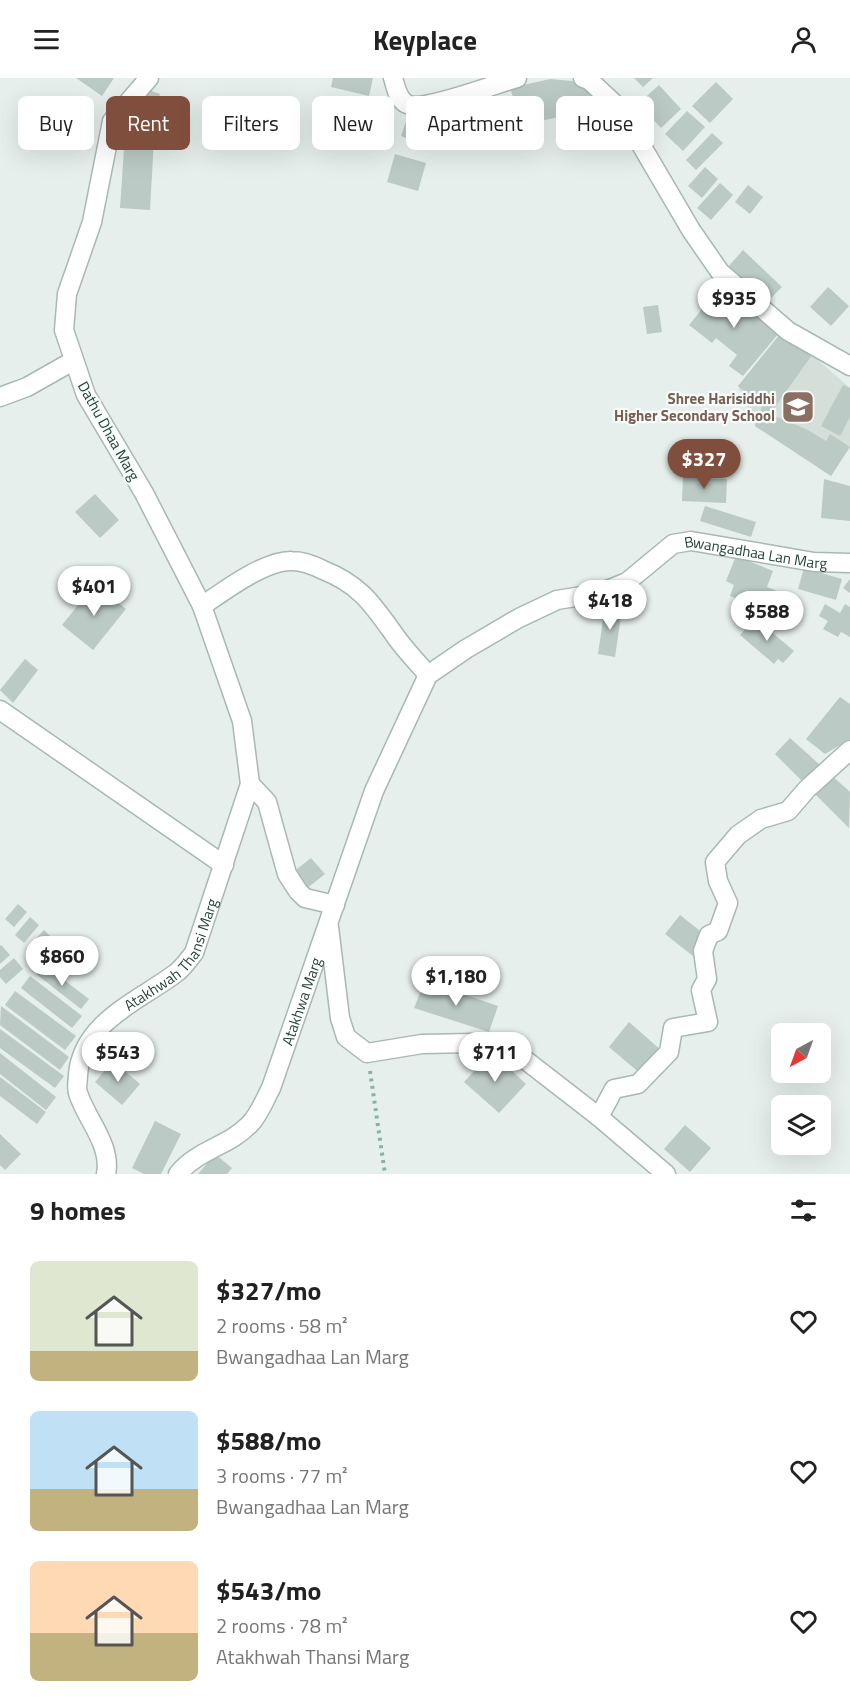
<!DOCTYPE html>
<meta charset="utf-8">
<style>
:root{--surface:#fff;--page:#f2f2f2;--text:#222;--muted:#767676;--accent:#804e3d}
body{margin:0;font-family:"Titillium Web",sans-serif;background:var(--page);color:var(--text);height:100vh;display:flex;flex-direction:column;font-size:22px;white-space:nowrap}
*{box-sizing:border-box;margin:0}
p{font-size:20px;color:var(--muted)}
.icon{flex:none;width:33px;height:33px;fill:none;stroke:currentColor;stroke-width:2;stroke-linecap:round;stroke-linejoin:round}
.map{position:relative;height:1096px;overflow:hidden}
.sheet{display:flex;flex-direction:column;background:var(--surface);flex:1}
.sheet>*{flex:none}
.top-card{position:absolute;left:18px;top:18px;width:814px;height:54px;display:flex;gap:12px}
.needle{width:39px;rotate:221deg}
.tools{position:absolute;left:771px;top:945px;display:grid;gap:12px}
.tools a{display:grid;place-items:center;width:60px;height:60px;border-radius:9px;background:var(--surface);box-shadow:0 6px 24px #0002;font-size:30px}
.price{position:absolute;translate:-50% -51px;padding:0 14px;border-radius:21px;background:#fff;color:#222;font-size:20px;line-height:39px;filter:drop-shadow(0 2px 3px #0008)}
.price::after{content:'';position:absolute;left:50%;top:36px;width:18px;height:14px;margin-left:-9px;background:inherit;clip-path:polygon(0 0,100% 0,50% 100%)}
.price.active{background:var(--accent);color:#fff}
ul{padding:0;list-style:none}
li{display:flex;align-items:center;gap:18px;height:150px;padding:0 30px}
li span{display:grid;place-items:center;flex:none;width:168px;height:120px;border-radius:9px;color:#555}
li>.icon{margin-inline-start:auto}
span .icon{width:72px;height:72px;fill:#fffc;stroke-width:1}
li b{font-size:26px}
h2{display:flex;justify-content:space-between;align-items:center;height:72px;padding:0 30px;font-size:26px}
.tag{padding:0 21px;border-radius:9px;background:var(--surface);box-shadow:0 6px 24px #0002;font-size:21px;line-height:54px}
.tag.active{background:var(--accent);color:#fff}
header{display:flex;justify-content:space-between;align-items:center;height:78px;padding:0 30px;background:var(--surface);font-size:27px;font-weight:700}
.map>svg:first-child{display:block}
</style>
<header><svg class="icon" aria-label="menu" viewBox="0 0 24 24"><path d="M4 6h16M4 12h16M4 18h16"/></svg>Keyplace<svg class="icon" aria-label="person" viewBox="0 0 24 24"><circle cx="12" cy="8" r="4"/><path d="M4 21q1-7 8-7t8 7"/></svg></header>
<div class="map">
<svg width="850" height="1096" viewBox="0 0 850 1096">
<rect width="100%" height="100%" fill="#e6efeb"/>
<!-- built -->
<polygon fill="#d4dfda" points="783,262 812,277 850,310 850,368 831,398 755,348 738,308"/>
<!-- building -->
<g fill="#bbcac4">
<polygon points="76,0 114,0 102,18"/>
<polygon points="333,0 373,0 369,18 331,9"/>
<polygon points="634,0 653,0 643,9"/>
<polygon points="550,1 572,3 607,28 593,48 573,34 566,38 522,46 510,10"/>
<polygon points="716,4 733,21 710,45 692,28"/>
<polygon points="659,7 681,31 661,50 638,26"/>
<polygon points="146,11 160,16 155,33 141,28"/>
<polygon points="349,18 378,29 366,63 337,52"/>
<polygon points="687,33 705,49 683,73 665,56"/>
<polygon points="409,35 444,48 436,72 401,58"/>
<polygon points="126,41 155,43 150,132 120,130"/>
<polygon points="712,55 723,65 696,92 686,82"/>
<polygon points="395,76 426,85 418,113 387,104"/>
<polygon points="705,89 718,101 702,120 688,108"/>
<polygon points="720,105 733,117 711,142 697,130"/>
<polygon points="748,107 763,119 750,136 735,124"/>
<polygon points="743,172 782,209 766,225 728,189"/>
<polygon points="720,209 779,255 743,298 729,288 737,277 716,260 712,265 689,247"/>
<polygon points="828,209 849,228 831,248 810,229"/>
<polygon points="658,227 662,254 647,256 643,229"/>
<polygon points="780,256 812,277 770,336 806,351 826,363 830,356 850,369 831,398 755,348 762,329 738,308"/>
<polygon points="843,307 850,310 850,339 840,358 821,348"/>
<polygon points="680,372 723,374 723,395 679,393"/>
<polygon points="683,399 727,401 726,425 682,423"/>
<polygon points="824,401 850,408 850,443 821,440"/>
<polygon points="95,416 119,442 100,460 75,434"/>
<polygon points="705,428 756,444 751,459 700,443"/>
<polygon points="736,478 773,493 767,509 792,519 784,539 730,518 734,507 726,503"/>
<polygon points="804,490 842,501 836,522 798,511"/>
<polygon points="850,501 850,515 843,510"/>
<polygon points="95,506 126,531 93,572 62,547"/>
<polygon points="825,526 840,535 845,526 850,529 850,559 841,554 838,559 823,551 828,543 819,538"/>
<polygon points="605,528 622,531 615,579 598,576"/>
<polygon points="755,540 794,573 783,585 778,581 774,586 740,557"/>
<polygon points="25,581 38,592 13,625 0,612"/>
<polygon points="840,619 850,626 850,661 825,676 806,661"/>
<polygon points="790,660 850,714 849,750 775,676"/>
<polygon points="311,780 325,796 305,812 292,795"/>
<polygon points="18,826 27,834 14,849 5,841"/>
<polygon points="680,837 704,856 703,865 693,878 665,856"/>
<polygon points="30,839 39,847 24,865 15,857"/>
<polygon points="44,852 54,862 38,879 28,869"/>
<polygon points="1,867 10,877 0,886 0,868"/>
<polygon points="14,880 23,891 6,906 0,899 0,892"/>
<polygon points="43,886 89,921 81,931 36,896"/>
<polygon points="30,898 82,938 72,950 21,910"/>
<polygon points="425,903 498,928 489,954 414,930"/>
<polygon points="15,913 76,958 65,972 5,927"/>
<polygon points="1,928 69,979 60,992 0,947"/>
<polygon points="629,944 662,973 642,997 609,969"/>
<polygon points="0,951 64,998 55,1010 0,970"/>
<polygon points="492,974 526,1006 499,1035 464,1004"/>
<polygon points="0,975 56,1019 46,1032 0,996"/>
<polygon points="113,983 140,1006 122,1027 95,1004"/>
<polygon points="0,999 46,1034 37,1046 0,1018"/>
<polygon points="155,1043 181,1056 161,1096 144,1096 132,1090"/>
<polygon points="685,1047 711,1070 690,1094 664,1071"/>
<polygon points="0,1056 21,1076 5,1092 0,1087"/>
<polygon points="215,1076 232,1090 227,1096 198,1096"/>
</g>
<g fill="none" stroke-linecap="round" stroke-linejoin="round">
<defs>
<polyline id="pedestrian" points="599,1039 614,1011 638,1006 669,974 673,950 708,944 701,912 707,901 703,873 709,857 718,853 728,825 718,803 715,784 738,757 761,741 788,733 807,711 850,672"/>
<g id="minor">
<polyline points="0,319 27,309 73,283"/>
<path d="M202,528C224,513 265,482 292,483C302,483 315,488 323,492C361,507 373,527 396,559C405,572 418,585 428,597"/>
<polyline points="0,632 224,787"/>
<polyline points="250,706 267,724 287,796 298,813 305,820 335,827"/>
<polyline points="329,849 340,940 346,959 367,975 422,966 474,965 519,977 599,1039 666,1096"/>
<path id="s1" d="M106,1096C112,1067 86,1041 78,1015C76,1010 78,1003 78,997C82,944 139,923 176,895C183,890 188,882 194,875L250,706L242,643L202,528L144,415L86,317L64,252L67,216L92,144L112,43L149,0"/>
<path id="s2" d="M178,1096C197,1072 229,1068 250,1046C259,1037 265,1021 271,1010L374,713L428,597L466,571L519,540L557,522L600,515L627,504L673,466L691,463L814,484L850,485"/>
</g>
<g id="tertiary">
<path d="M393,0C396,9 397,19 405,25C420,36 497,5 517,0"/>
<polyline points="583,0 589,2 620,31 691,152 720,194 788,253 850,288"/>
</g>
</defs>
<!-- pedestrian casing -->
<use href="#pedestrian" stroke="#a8b8b2" stroke-width="21"/>
<!-- minor casing -->
<use href="#minor" stroke="#a8b8b2" stroke-width="21"/>
<!-- tertiary casing -->
<use href="#tertiary" stroke="#a8b8b2" stroke-width="21"/>
<!-- path -->
<polyline stroke="#86b3a5" stroke-width="4" stroke-dasharray="3 4.5" stroke-linecap="butt" points="370,993 385,1096"/>
<!-- pedestrian -->
<use href="#pedestrian" stroke="#fff" stroke-width="18"/>
<!-- minor -->
<use href="#minor" stroke="#fff" stroke-width="18"/>
<!-- tertiary -->
<use href="#tertiary" stroke="#fff" stroke-width="18"/>
</g>
<!-- icons -->
<defs>
<symbol id="school-square" viewBox="-11 -11 22 22"><rect x="-9" y="-9" width="18" height="18" rx="4" fill="#8d6e63" stroke="#f7fbf9"/><path d="M0-5L7-2L0 1L-7-2ZM-4 1L0 2.5L4 1V4Q0 6-4 4Z" fill="#fff"/></symbol>
</defs>
<g fill-rule="evenodd">
<use href="#school-square" x="779" y="310" width="38" height="38"/>
</g>
<g text-anchor="middle" dominant-baseline="central" stroke-width="4.5" stroke-linejoin="round" paint-order="stroke">
<!-- education labels -->
<g font-size="15" font-weight="bold" fill="#785e54" stroke="#f7fbf9" text-anchor="end">
<text x="775" y="320">Shree Harisiddhi<tspan x="775" dy="17">Higher Secondary School</tspan></text>
</g>
<!-- street labels -->
<g font-size="15" fill="#24423a" stroke="#f7fbf9">
<text transform="translate(109 353) rotate(61)">Dathu Dhaa Marg</text>
<text stroke="none"><textPath href="#s2" startOffset="938">Bwangadhaa Lan Marg</textPath></text>
<text stroke="none"><textPath href="#s1" startOffset="264">Atakhwah Thansi Marg</textPath></text>
<text stroke="none"><textPath href="#s2" startOffset="222">Atakhwa Marg</textPath></text>
</g>
</g>
</svg>
<div class="tools">
<a><svg class="needle" viewBox="-14 -14 28 28"><path d="M0-13l5 13h-10z" fill="#e53935"/><path d="M0 13l5-13h-10z" fill="#767676"/></svg></a>
<a><svg class="icon" aria-label="layers" viewBox="0 0 24 24"><path d="M12 4l9 5-9 5-9-5zM3 14l9 5 9-5"/></svg></a>
</div>
<b class="price" style="left:734px;top:251px">$935</b>
<b class="price active" style="left:704px;top:412px">$327</b>
<b class="price" style="left:94px;top:539px">$401</b>
<b class="price" style="left:610px;top:553px">$418</b>
<b class="price" style="left:767px;top:564px">$588</b>
<b class="price" style="left:62px;top:909px">$860</b>
<b class="price" style="left:456px;top:929px">$1,180</b>
<b class="price" style="left:118px;top:1005px">$543</b>
<b class="price" style="left:495px;top:1005px">$711</b>
<div class="top-card">
<a class="tag">Buy</a>
<a class="tag active">Rent</a>
<a class="tag">Filters</a>
<a class="tag">New</a>
<a class="tag">Apartment</a>
<a class="tag">House</a>
</div>
</div>
<section class="sheet">
<h2>9 homes<svg class="icon" aria-label="filters" viewBox="0 0 24 24"><path d="M4 7h16M4 17h16"/><circle cx="9" cy="7" r="2"/><circle cx="15" cy="17" r="2"/></svg></h2>
<ul>
<li><span style="background:linear-gradient(#dfe7d0 75%,#c2b280 0)"><svg class="icon" aria-label="home" viewBox="0 0 24 24"><path d="M3 11l9-7 9 7M6 9v11h12V9"/></svg></span><div><b>$327/mo</b><p>2 rooms · 58 m²</p><p>Bwangadhaa Lan Marg</p></div><svg class="icon" aria-label="heart" viewBox="0 0 24 24"><path d="M12 20l-8-8c-3-5 5-10 8-4 3-6 11-1 8 4z"/></svg></li>
<li><span style="background:linear-gradient(#bfe0f5 65%,#c2b280 0)"><svg class="icon" aria-label="home" viewBox="0 0 24 24"><path d="M3 11l9-7 9 7M6 9v11h12V9"/></svg></span><div><b>$588/mo</b><p>3 rooms · 77 m²</p><p>Bwangadhaa Lan Marg</p></div><svg class="icon" aria-label="heart" viewBox="0 0 24 24"><path d="M12 20l-8-8c-3-5 5-10 8-4 3-6 11-1 8 4z"/></svg></li>
<li><span style="background:linear-gradient(#ffd9b3 60%,#c2b280 0)"><svg class="icon" aria-label="home" viewBox="0 0 24 24"><path d="M3 11l9-7 9 7M6 9v11h12V9"/></svg></span><div><b>$543/mo</b><p>2 rooms · 78 m²</p><p>Atakhwah Thansi Marg</p></div><svg class="icon" aria-label="heart" viewBox="0 0 24 24"><path d="M12 20l-8-8c-3-5 5-10 8-4 3-6 11-1 8 4z"/></svg></li>
</ul>
</section>
